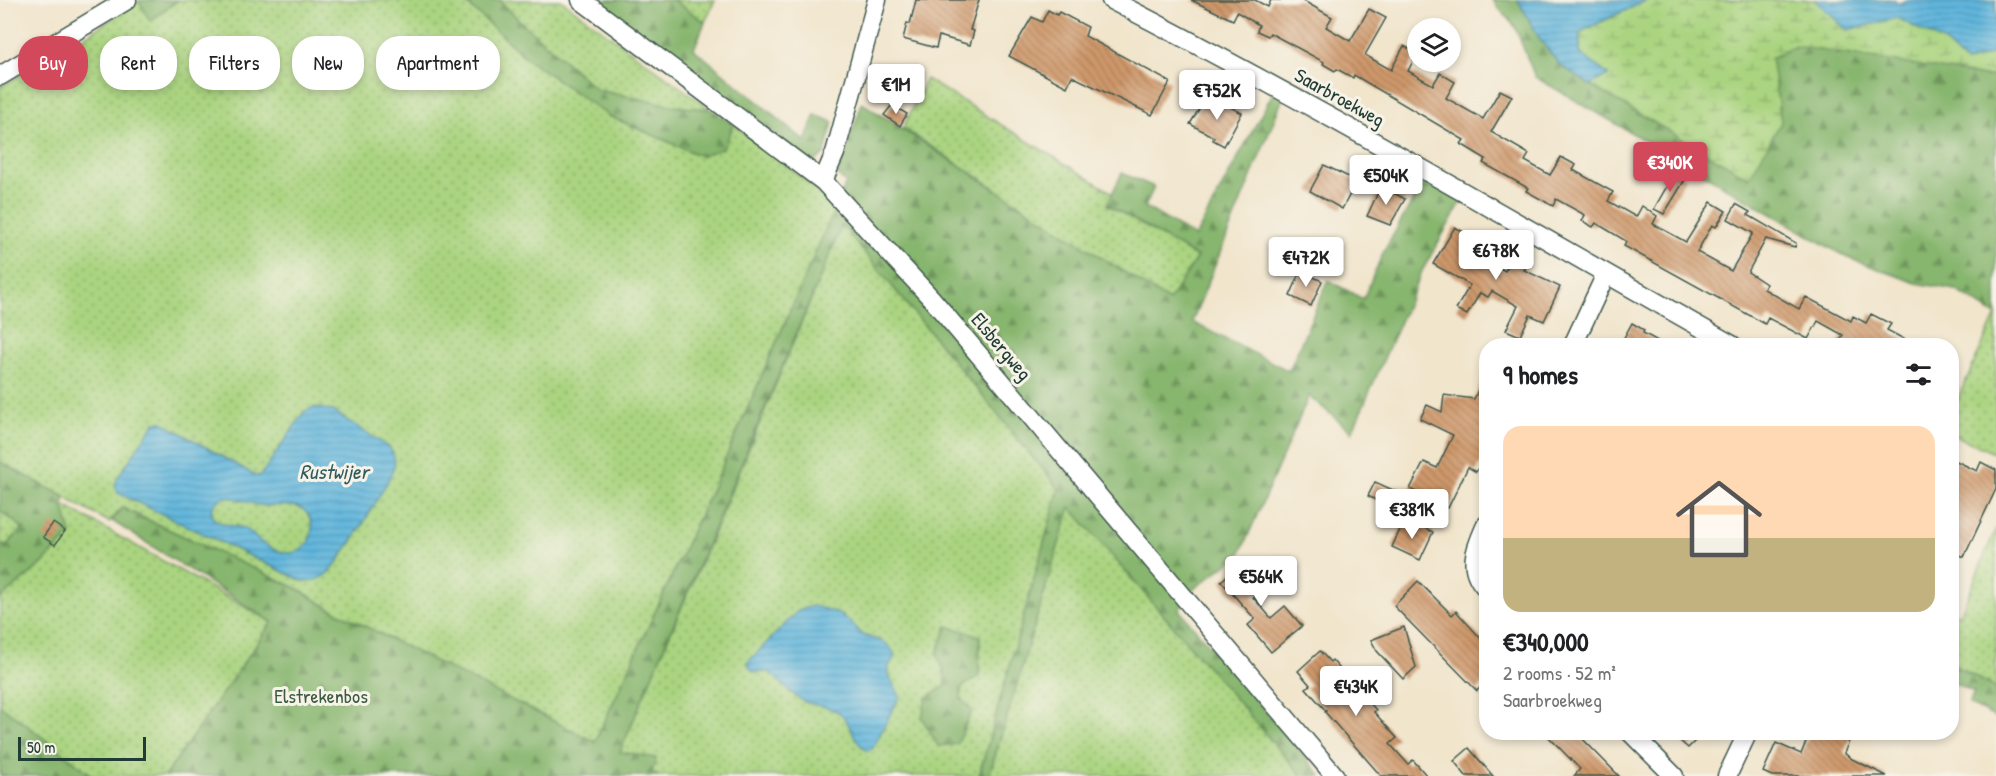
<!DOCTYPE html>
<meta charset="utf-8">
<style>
:root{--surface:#fff;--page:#f2f2f2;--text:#202124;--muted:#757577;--line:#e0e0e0;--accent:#d1495b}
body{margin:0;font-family:"Patrick Hand",sans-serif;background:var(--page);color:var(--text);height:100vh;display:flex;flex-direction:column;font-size:22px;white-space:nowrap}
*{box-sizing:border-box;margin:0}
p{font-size:20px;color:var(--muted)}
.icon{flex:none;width:33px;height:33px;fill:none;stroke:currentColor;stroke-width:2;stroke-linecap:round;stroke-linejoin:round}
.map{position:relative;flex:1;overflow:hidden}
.details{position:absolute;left:1479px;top:338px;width:480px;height:402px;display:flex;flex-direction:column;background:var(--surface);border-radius:24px;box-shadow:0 3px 9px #0003}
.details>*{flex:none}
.hud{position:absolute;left:18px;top:36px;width:570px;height:54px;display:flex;gap:12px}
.controls{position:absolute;left:1407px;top:18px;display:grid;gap:12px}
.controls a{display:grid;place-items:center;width:54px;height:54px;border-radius:50%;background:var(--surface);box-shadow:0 3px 9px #0003;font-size:30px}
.scale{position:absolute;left:18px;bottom:15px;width:128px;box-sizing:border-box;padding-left:6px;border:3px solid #1f3d34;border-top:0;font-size:16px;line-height:21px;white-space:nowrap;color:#1f3d34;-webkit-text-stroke:4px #f7f3e8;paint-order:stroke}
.price{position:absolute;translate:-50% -51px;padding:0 14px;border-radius:6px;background:#fff;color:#222;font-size:20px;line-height:39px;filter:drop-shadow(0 2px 3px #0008)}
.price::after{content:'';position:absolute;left:50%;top:36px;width:18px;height:14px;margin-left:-9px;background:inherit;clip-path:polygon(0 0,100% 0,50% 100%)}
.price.on{background:var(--accent);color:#fff}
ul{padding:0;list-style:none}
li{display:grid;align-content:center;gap:12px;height:318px;padding:0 24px}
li+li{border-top:2px solid var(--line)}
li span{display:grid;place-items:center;height:186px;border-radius:18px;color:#555}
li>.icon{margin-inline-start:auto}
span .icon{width:108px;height:108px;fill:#fffc;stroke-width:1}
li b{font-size:26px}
h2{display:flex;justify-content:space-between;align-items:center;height:72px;padding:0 24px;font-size:26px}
.pill{padding:0 21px;border-radius:24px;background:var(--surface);box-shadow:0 3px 9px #0003;font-size:21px;line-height:54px}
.pill.on{background:var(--accent);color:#fff}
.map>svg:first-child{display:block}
</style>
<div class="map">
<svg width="1996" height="776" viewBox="0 0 1996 776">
<defs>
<pattern id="grass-dots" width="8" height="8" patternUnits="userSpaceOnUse" patternTransform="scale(1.5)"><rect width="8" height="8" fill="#aad480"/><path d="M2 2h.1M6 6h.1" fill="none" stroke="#8aad6a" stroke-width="1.8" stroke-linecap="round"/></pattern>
<pattern id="forest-firs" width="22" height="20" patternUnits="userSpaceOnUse" patternTransform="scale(1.5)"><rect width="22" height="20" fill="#87b66e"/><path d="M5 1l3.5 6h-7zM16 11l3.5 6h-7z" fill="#6e955b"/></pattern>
<pattern id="wetland-marsh" width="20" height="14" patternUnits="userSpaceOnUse" patternTransform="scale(1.5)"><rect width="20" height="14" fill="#aad480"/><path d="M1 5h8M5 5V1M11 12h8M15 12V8" fill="none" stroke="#8aad6a"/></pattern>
<pattern id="water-rules" width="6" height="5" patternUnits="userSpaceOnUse" patternTransform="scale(1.5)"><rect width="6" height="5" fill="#61b6dd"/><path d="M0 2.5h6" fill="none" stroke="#4f95b4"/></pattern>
<pattern id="building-back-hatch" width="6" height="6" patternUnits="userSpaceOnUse" patternTransform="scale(1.5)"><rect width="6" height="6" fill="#cf986b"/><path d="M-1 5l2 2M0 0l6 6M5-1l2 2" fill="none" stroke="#a77d59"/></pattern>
</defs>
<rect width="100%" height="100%" fill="#f7f3e8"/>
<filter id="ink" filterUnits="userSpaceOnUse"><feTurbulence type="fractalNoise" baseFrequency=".0167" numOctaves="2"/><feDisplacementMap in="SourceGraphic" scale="12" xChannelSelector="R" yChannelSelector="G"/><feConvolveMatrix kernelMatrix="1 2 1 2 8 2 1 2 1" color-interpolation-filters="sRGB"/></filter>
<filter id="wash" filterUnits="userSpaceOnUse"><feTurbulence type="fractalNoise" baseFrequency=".008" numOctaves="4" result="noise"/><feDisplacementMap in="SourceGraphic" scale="24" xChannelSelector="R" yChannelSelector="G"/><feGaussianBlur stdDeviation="1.35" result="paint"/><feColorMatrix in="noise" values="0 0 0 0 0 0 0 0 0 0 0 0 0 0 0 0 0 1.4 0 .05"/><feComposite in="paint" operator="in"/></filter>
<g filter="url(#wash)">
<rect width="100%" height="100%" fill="#f1e5cc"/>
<!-- grass -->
<g fill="url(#grass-dots)" stroke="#64885a" stroke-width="1.5" fill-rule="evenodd">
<path d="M178,0H463L526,58L609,116L701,156L734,125L837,205L717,478L595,742L329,608L298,589L122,508L109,522L0,462V87L70,46L139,1L150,21ZM156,422H162L256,476L394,467L363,524L331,572L302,581L118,493Z"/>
<polygon points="499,0 561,0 710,109 680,107 597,90 520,21"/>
<polygon points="673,0 715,0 705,22"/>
<polygon points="926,79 1113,193 1108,205 1197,257 1169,302 903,128"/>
<polygon points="842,225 1059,489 979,776 659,776 652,773 655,758 619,752 713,535"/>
<polygon points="1996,315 1996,454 1952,434 1952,411"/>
<path d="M225,497C238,497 249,504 261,505C273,507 286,503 298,507C326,516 311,578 261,542C255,538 250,530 243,528C233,525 207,525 212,509C215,501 219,500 225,497Z"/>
<polygon points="63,505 272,622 165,776 93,776 0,705 0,599 43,563"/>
<polygon points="1070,506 1302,776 989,776"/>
<polygon points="0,511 23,528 6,546 0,546"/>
<polygon points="1996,528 1996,688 1952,664 1952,612 1960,615"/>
</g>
<!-- forest -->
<g fill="url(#forest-firs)" stroke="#537a51" stroke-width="1.5">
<polygon points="141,0 178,0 150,21 139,1"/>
<polygon points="463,0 499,0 520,21 597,90 679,107 710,109 734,125 723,148 701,156 609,116 526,58"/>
<polygon points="599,0 673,0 705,22 694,49 805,141 815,115 833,122 825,153 816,161 804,157"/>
<polygon points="1492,0 1518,0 1541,41 1559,64 1590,85 1749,178 1781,122 1771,58 1795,46 1985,76 1996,76 1996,315 1956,290 1916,283 1846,257 1535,77 1515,27"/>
<polygon points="1274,91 1283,98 1192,322 1289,371 1328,280 1363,299 1383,253 1426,177 1463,199 1422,271 1352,432 1309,396 1240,554 1190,592 1179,610 1321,776 1302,776 1070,507 989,776 979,776 1059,489 842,225 620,752 656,758 652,773 659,776 165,776 272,622 112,521 122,508 298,589 329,608 595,742 717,478 846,183 838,176 862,103 1169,301 1197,257 1107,204 1122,173 1154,187 1145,207 1195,237"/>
<polygon points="0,462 65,497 63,505 71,534 43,563 0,599 0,546 6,546 23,528 0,511"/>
<polygon points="947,626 980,636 979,676 961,688 961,698 972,711 957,744 938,746 922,718 926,698 946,686 943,668 937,654"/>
<polygon points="1952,664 1996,688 1996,718 1969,704 1974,692 1952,682"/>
<polygon points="0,705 93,776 0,776"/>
</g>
<!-- wetland -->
<polygon fill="url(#wetland-marsh)" stroke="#64885a" stroke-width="1.5" points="1647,0 1815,0 1847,30 1897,18 1943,41 1966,63 1996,52 1996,76 1985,76 1795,46 1771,58 1781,122 1749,178 1590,85 1608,75 1580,53 1580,32"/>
<!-- water -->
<g fill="url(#water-rules)" stroke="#407a88" stroke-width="1.5" fill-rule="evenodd">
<polygon points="1518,0 1647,0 1580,32 1580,53 1608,75 1590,85 1559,64 1541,41"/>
<polygon points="1815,0 1895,0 1899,3 1907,0 1996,0 1996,52 1966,63 1943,41 1897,18 1847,30"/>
<path d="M314,407L333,411L390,448C393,454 396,458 394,466C392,479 339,564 328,573C320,580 313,582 303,581L118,493L115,485L118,477L155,422H162L256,476L261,475L304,412ZM225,497C238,497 249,504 261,505C273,507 286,503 298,507C326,516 311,578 261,542C255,538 250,530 243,528C234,525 207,525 212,509C215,501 219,500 225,497Z"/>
<path d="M813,606C828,610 840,612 851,623C855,626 857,631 861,634C874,641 889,638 895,656L888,668L889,676L900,696L873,748L868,751C854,744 852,725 841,714C832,706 816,706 805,702C791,696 781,681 769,672H754L749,667L748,662L799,610Z"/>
</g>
<g id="blocks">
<!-- building -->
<g fill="url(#building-back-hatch)">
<polygon points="916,0 979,0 970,30 974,31 970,45 939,36 936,48 903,39 907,23 910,24"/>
<polygon points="1191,0 1255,0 1268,7 1271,0 1302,0 1332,17 1326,27 1350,41 1369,9 1386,18 1365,55 1391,70 1404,46 1417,53 1408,71 1433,85 1440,73 1455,82 1446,98 1483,119 1500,90 1512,96 1491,132 1529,154 1525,161 1550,175 1561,157 1576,165 1573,170 1613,192 1608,201 1636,217 1642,206 1657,216 1653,224 1686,242 1711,202 1726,211 1716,227 1712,225 1697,252 1731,271 1753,233 1728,219 1736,204 1750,212 1748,215 1796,243 1795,247 1766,239 1748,272 1766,284 1764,289 1799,309 1806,297 1851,321 1853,316 1866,323 1871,314 1891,324 1887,330 1915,345 1837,345 1843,335 1818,321 1808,339 1768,318 1765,324 1624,246 1626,241 1596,223 1593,227 1582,221 1585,215 1556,199 1553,206 1526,191 1528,188 1483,163 1486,159 1461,144 1464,140 1354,75 1353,78 1337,69 1335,71 1323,64 1324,62 1270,33 1268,36 1257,31 1259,25 1237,12 1233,20"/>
<polygon points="1048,10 1057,15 1059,12 1088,27 1085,36 1170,82 1152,115 1072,76 1067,87 1009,56 1032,17 1042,22"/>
<polygon points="1205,99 1218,106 1221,102 1242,113 1224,146 1213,140 1214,137 1190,124"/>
<polygon points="892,105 907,114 900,126 884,115"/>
<polygon points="1324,165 1357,181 1342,209 1310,191"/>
<polygon points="1675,172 1686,178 1664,214 1654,209"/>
<polygon points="1381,186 1405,199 1390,225 1367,216"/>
<polygon points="1455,227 1477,240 1471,252 1505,271 1514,255 1528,263 1524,270 1560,287 1544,321 1530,315 1520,336 1506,330 1518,306 1492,291 1488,297 1480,293 1467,315 1456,309 1470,285 1433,264"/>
<polygon points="1301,271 1322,281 1311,306 1290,296"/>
<polygon points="1632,323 1644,330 1643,333 1665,345 1620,345"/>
<polygon points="1486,372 1486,453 1476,472 1468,467 1448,508 1410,489 1424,462 1437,468 1453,435 1420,419 1427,405 1442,412 1444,395 1474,399"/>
<polygon points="1952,459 1977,471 1981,462 1996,470 1996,489 1964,557 1952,551"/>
<polygon points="1375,482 1411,498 1403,515 1368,496"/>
<polygon points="1405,519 1433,532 1420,560 1392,547"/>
<polygon points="53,523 65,531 55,545 43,537"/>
<polygon points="1245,561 1257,575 1263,570 1272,581 1253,597 1271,618 1285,606 1302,626 1271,652 1248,625 1255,619 1221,581"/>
<polygon points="1418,581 1452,615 1456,611 1486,644 1486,681 1477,691 1394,606"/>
<polygon points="1404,627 1416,667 1403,679 1377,651 1371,640"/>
<polygon points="1320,651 1330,662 1332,660 1376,710 1374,712 1397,738 1390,744 1408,764 1413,760 1427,776 1381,776 1325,712 1326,711 1306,688 1310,685 1298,671"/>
<polygon points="1544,732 1576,732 1619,776 1574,776 1580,769"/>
<polygon points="1670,732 1704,732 1688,748"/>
<polygon points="1810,732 1853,732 1844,753 1852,759 1887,776 1772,776 1763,772 1776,743 1801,754"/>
<polygon points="1469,748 1493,776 1466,776 1454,761"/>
</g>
</g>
</g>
<g filter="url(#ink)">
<use href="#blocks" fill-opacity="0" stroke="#3e564b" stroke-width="1.5"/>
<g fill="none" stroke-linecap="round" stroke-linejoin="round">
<defs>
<g id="minor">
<polyline points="581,0 823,181 931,298 1335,776"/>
<path d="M1111,0C1322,108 1526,229 1732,345"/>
<polyline points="0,76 127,0"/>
<polyline points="823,181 835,153 877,0"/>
<polyline points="1573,345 1606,274"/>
<path d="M1486,525C1476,548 1466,567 1486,588"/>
<polyline points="1630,732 1674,776"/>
<polyline points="1727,776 1748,732"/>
</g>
</defs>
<!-- minor casing -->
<use href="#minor" stroke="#3e564b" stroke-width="21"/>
<!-- minor -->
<use href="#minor" stroke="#fff" stroke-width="18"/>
</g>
</g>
<g text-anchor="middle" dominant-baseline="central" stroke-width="6" stroke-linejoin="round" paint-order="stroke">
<!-- street labels -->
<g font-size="20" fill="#1f3d34" stroke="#f7f3e8">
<text transform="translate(1340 97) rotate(29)">Saarbroekweg</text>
<text transform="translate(1002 346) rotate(50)">Elsbergweg</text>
</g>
<!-- park labels -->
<g font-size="20" fill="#3b5b43" stroke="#f7f3e8">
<text x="321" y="695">Elstrekenbos</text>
</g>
<!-- water labels -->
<g font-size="21" font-style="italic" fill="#305b5e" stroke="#f7f3e8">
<text x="334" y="471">Rustwijer</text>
</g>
</g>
</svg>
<div class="controls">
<a><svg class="icon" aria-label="layers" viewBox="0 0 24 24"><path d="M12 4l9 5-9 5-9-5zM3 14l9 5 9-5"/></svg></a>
</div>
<div class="scale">50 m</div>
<b class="price" style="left:896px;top:115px">€1M</b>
<b class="price" style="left:1217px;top:121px">€752K</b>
<b class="price on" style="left:1670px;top:193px">€340K</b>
<b class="price" style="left:1386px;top:206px">€504K</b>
<b class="price" style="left:1496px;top:281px">€678K</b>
<b class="price" style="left:1306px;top:288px">€472K</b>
<b class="price" style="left:1412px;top:540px">€381K</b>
<b class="price" style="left:1261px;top:607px">€564K</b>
<b class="price" style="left:1356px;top:717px">€434K</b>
<div class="hud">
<a class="pill on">Buy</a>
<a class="pill">Rent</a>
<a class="pill">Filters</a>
<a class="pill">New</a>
<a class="pill">Apartment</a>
</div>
<section class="details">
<h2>9 homes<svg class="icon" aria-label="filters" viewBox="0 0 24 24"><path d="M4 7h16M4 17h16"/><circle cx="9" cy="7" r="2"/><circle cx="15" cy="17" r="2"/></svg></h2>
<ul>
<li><span style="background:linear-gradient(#ffd9b3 60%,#c2b280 0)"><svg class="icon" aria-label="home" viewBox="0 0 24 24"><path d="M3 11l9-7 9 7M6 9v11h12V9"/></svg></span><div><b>€340,000</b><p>2 rooms · 52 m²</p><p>Saarbroekweg</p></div></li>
</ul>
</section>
</div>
